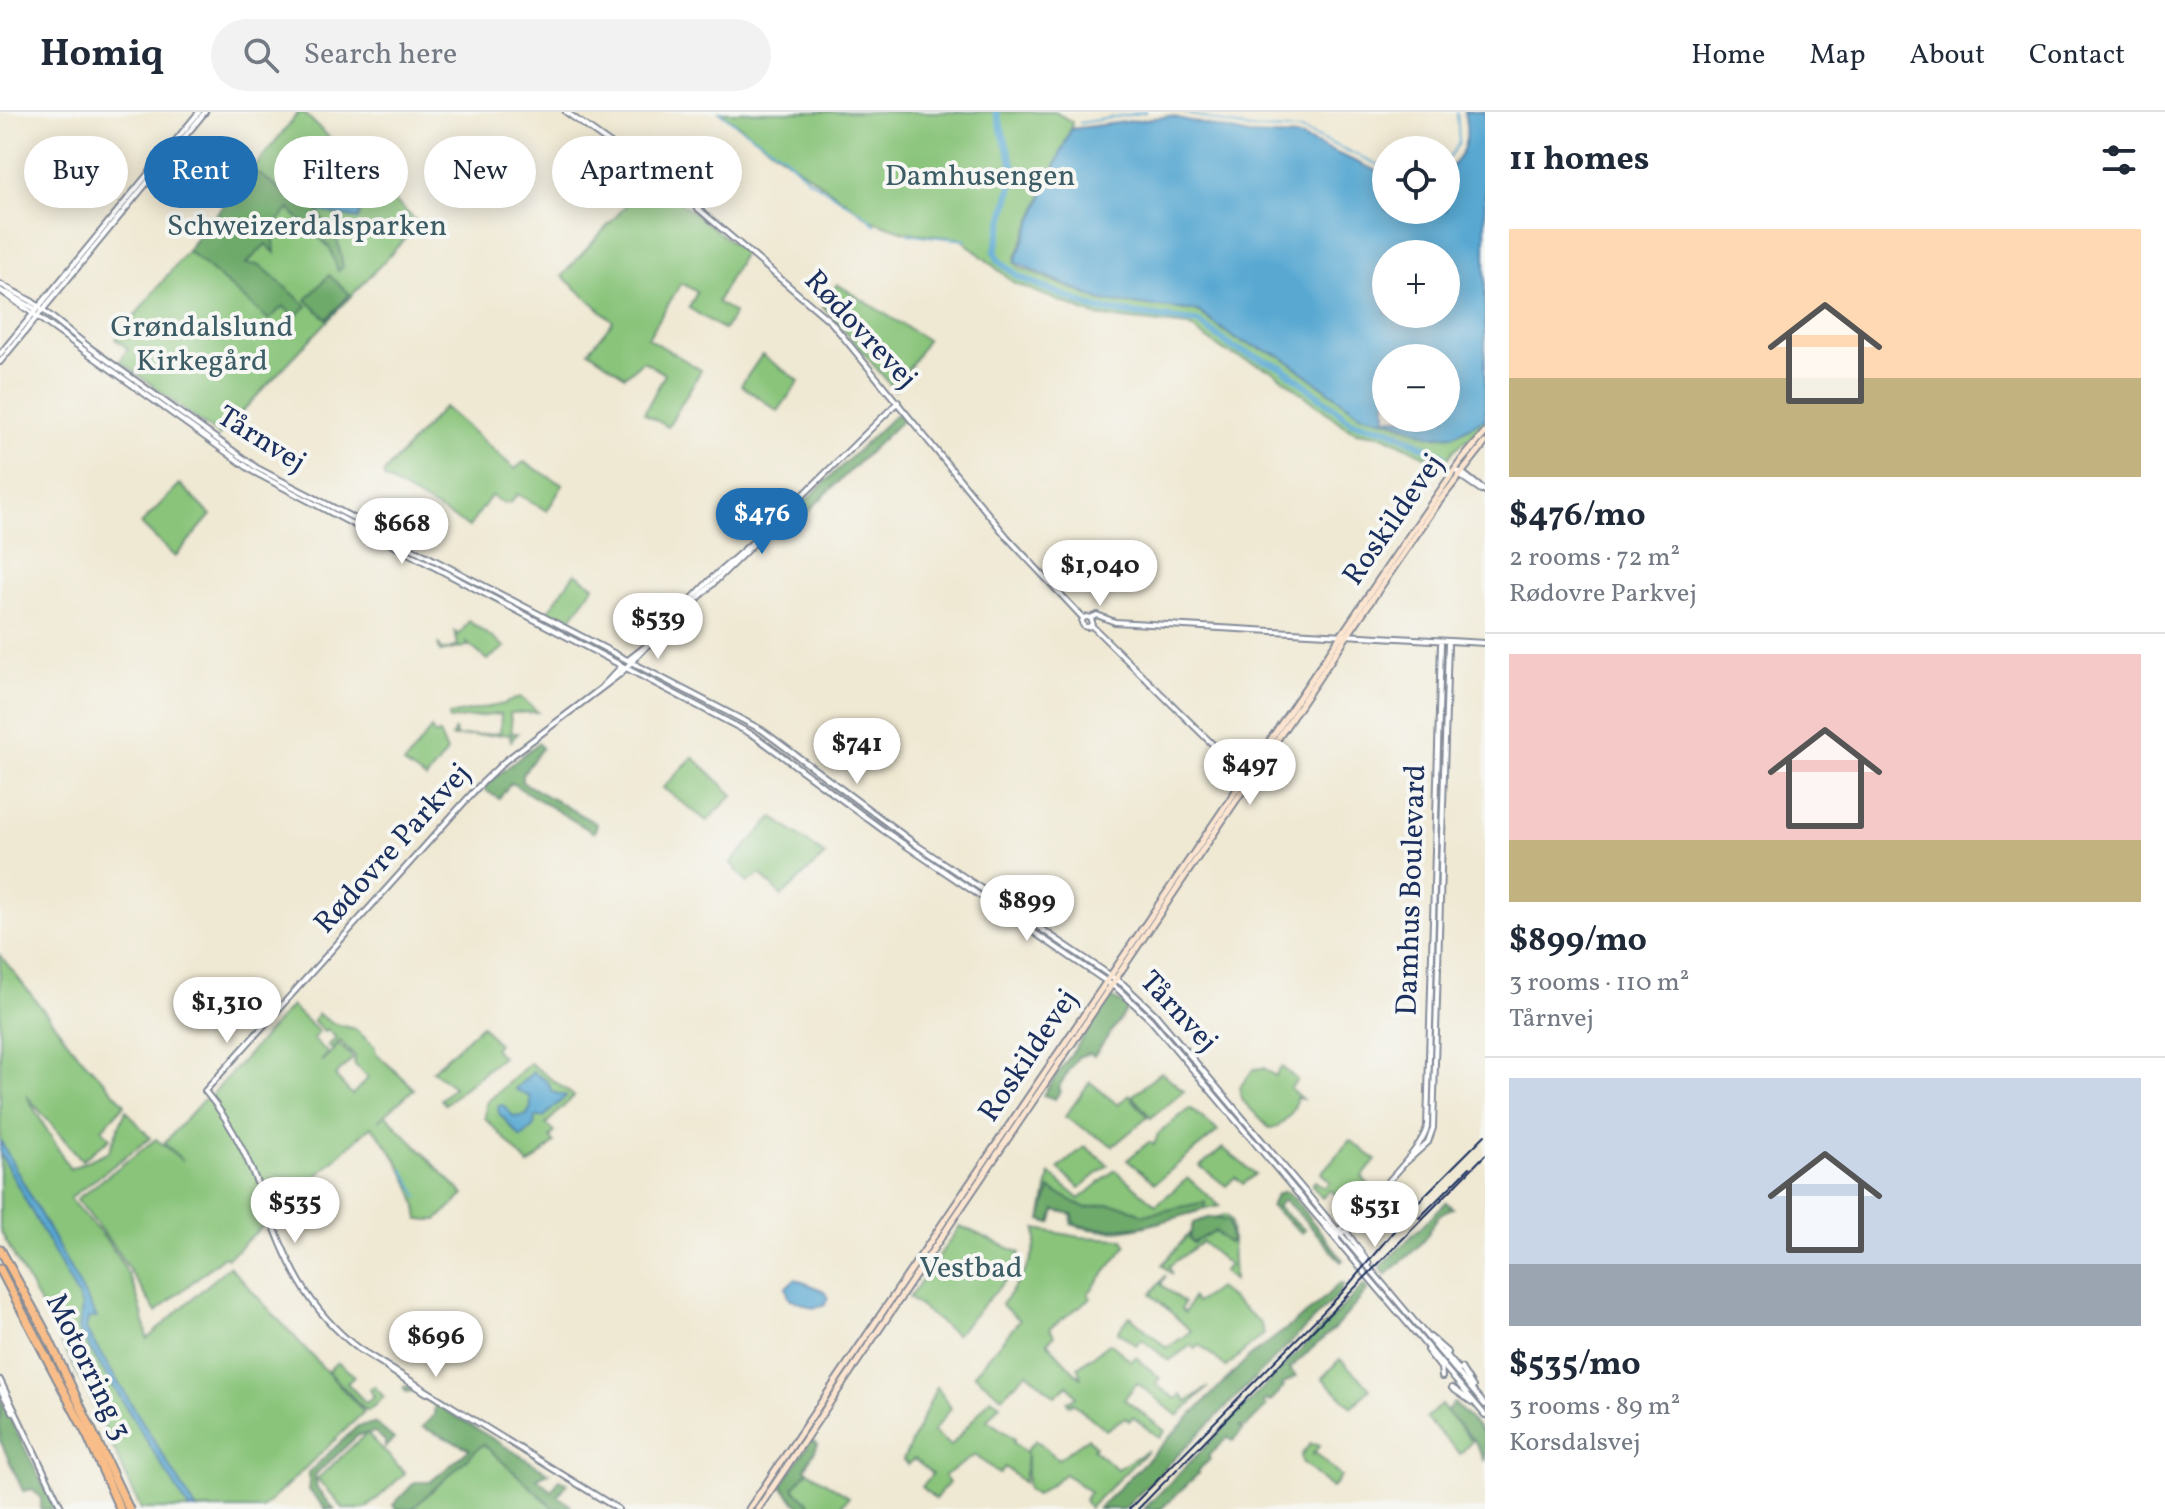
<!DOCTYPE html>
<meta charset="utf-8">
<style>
:root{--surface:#fff;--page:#f2f2f3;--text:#1f2937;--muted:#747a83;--line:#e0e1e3;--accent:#1f6fb2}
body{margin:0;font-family:Vollkorn,serif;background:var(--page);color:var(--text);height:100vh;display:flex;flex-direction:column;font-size:30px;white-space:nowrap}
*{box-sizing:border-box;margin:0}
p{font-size:26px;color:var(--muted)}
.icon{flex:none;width:44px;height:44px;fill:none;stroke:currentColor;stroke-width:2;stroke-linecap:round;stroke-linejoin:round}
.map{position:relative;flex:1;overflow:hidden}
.details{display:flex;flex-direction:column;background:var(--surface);width:680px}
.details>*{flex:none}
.banner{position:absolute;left:24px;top:24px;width:760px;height:72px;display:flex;gap:16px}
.buttons{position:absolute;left:1372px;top:24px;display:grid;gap:16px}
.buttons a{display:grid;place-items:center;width:88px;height:88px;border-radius:50%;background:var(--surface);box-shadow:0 4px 20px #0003;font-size:40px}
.price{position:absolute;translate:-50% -68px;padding:0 18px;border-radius:28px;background:#fff;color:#222;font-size:26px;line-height:52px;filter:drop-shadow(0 2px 4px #0008)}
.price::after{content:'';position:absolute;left:50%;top:48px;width:24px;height:18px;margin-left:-12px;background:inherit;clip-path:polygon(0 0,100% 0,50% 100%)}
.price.current{background:var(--accent);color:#fff}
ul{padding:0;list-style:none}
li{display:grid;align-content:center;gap:16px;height:424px;padding:0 24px}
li+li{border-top:2px solid var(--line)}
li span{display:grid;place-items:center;height:248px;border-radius:0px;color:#555}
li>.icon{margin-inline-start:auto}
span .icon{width:144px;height:144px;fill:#fffc;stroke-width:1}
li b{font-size:34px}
h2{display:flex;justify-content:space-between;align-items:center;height:96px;padding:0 24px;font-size:34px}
.tag{padding:0 28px;border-radius:36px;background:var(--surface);box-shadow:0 4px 20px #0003;font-size:28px;line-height:72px}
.tag.current{background:var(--accent);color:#fff}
header{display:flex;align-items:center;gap:48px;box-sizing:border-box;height:112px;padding:0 40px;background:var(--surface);border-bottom:2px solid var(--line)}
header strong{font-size:38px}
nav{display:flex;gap:44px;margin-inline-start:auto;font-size:28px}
.search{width:560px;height:72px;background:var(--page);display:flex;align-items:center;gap:20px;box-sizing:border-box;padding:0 28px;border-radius:44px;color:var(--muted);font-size:30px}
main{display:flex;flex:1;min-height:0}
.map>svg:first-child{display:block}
</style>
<header>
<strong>Homiq</strong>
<div class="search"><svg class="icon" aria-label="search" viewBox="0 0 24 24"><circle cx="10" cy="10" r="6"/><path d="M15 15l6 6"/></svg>Search here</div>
<nav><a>Home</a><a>Map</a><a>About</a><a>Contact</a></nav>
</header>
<main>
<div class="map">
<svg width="1485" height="1397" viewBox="0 0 1485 1397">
<rect width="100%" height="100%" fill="#f6f6f2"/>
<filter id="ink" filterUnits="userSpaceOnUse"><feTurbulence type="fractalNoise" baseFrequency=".0125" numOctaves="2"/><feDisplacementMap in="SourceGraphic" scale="16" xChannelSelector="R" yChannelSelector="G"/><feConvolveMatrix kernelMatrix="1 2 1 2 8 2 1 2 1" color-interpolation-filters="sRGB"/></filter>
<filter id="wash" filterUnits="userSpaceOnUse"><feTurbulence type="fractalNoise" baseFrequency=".006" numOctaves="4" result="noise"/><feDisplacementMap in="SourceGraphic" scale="32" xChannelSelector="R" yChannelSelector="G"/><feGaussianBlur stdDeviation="1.8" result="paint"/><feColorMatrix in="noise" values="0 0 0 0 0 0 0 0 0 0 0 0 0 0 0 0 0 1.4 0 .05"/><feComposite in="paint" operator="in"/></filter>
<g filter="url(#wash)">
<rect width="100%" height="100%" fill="#efe8d2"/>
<!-- green -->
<g fill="#89c47a" stroke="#527a6c" stroke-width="2">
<polygon points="299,0 303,0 419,112 219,324 120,249 128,237 116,227"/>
<polygon points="720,0 1055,0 1072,10 1071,17 1017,142 1015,150 1019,155 1102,189 1198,199 1235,227 1281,244 1360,302 1396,310 1431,324 1454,323 1485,307 1485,314 1455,337 1443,353 1385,324 1356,320 1344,314 1273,259 1224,239 1189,214 1096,204 1014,171 961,127 905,120 873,109"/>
<polygon points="650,67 744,140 717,190 734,201 724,218 689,196 697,180 681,171 648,226 701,258 668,315 644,301 665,262 643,249 625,264 589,239 613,209 562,164"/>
<polygon points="837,172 927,228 895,278 823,194"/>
<polygon points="762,243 799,269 778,299 741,273"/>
<polygon points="444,295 515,357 524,350 563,373 547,399 517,382 512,390 505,392 491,384 469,415 384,366 384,361"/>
<polygon points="180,372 211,403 175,445 141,412"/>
<polygon points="575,461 594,474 567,512 546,502"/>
<polygon points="469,509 505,535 487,548 467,531 468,534 440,540 438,531 442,539 458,534 455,520 459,523"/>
<polygon points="520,585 538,600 510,601 512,621 518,621 511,629 510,622 452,625 455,617 456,625 500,621 501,602 449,608 449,603 504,592"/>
<polygon points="431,617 435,623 439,621 447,640 426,667 404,652"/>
<polygon points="693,645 733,683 707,709 663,676"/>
<polygon points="773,705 825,743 782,784 760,762 747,771 731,751"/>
<path d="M0,843L78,942L125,992L102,1017L110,1026L82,1048L26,983L70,1057L109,1039L126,998L150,1026L70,1086C81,1103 95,1113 107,1129C130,1158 142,1190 147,1227L229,1154L364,1300L262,1397H141L92,1289L0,1118Z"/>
<path d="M291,894L319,920L313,927L328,941L321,950L339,932L353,946L335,964L352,983L368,966L354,952L355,944L340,929L332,937L328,934L336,926L327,917L324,920L313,908L318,902L332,911L355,917L375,935V940L414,977L378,1009L386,1003L464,1083L437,1108H419C416,1074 393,1038 371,1014L228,1146L224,1144L156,1200L118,1140L77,1087L156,1027L183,1049L164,1031L203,988L210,985Z"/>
<polygon points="482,913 498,932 494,936 502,945 445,992 441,987 454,975 432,959"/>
<polygon points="530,951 574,984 546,1012 555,1020 550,1025 554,1031 529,1053 485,1006 486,991"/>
<path d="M1282,955L1297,968L1290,977L1302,987L1296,986C1296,999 1283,1016 1269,1016L1243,989L1239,976L1254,957L1264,956L1275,964Z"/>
<polygon points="1161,960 1184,979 1151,1006 1132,984"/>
<polygon points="1090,970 1118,993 1129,983 1148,1005 1113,1034 1065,1005"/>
<polygon points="1190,996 1218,1019 1155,1071 1127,1048 1149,1030 1154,1033 1158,1022"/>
<polygon points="1350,1028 1376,1048 1362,1065 1369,1073 1350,1095 1330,1078 1322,1086 1312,1073 1315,1069 1324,1076 1330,1070 1321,1061"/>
<polygon points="1085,1034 1108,1053 1080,1076 1058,1057"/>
<polygon points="1223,1036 1255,1062 1243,1072 1235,1065 1226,1074 1200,1054"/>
<path d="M1115,1058L1156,1093L1188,1066L1220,1094C1168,1103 1127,1132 1071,1112L1072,1102L1055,1098L1051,1111L1041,1108L1050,1062L1080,1087Z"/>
<polygon points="1225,1103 1231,1108 1234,1169 1223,1160 1229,1153 1202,1130 1169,1154 1172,1162 1162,1153 1200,1109"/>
<polygon points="960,1114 1020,1141 1005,1169 956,1223 909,1186"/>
<path d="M1036,1117L1080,1125L1123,1127L1126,1134L1088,1182L1091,1186L1050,1216L1054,1224L1047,1230L1081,1267L1078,1255L1110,1231L1131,1249L1136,1245L1160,1266L1155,1272L1176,1287L1181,1283L1187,1290L1208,1275L1178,1304L1137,1271L1124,1287L1165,1319L1159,1326L1133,1305L1129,1309L1125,1305L1106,1318L1073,1291L1069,1293L1067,1290L1076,1284L1068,1273L1055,1284L1027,1260L1002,1285L974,1262L1020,1208L1001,1193C1018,1171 1040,1143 1036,1117Z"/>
<polygon points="1166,1163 1161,1172 1184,1191 1181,1197 1185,1201 1192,1186 1196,1191 1218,1176 1260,1210 1264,1222 1226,1255 1200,1233 1195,1237 1191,1233 1169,1249 1142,1227 1136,1233 1118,1220 1130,1204 1167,1236 1191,1219 1151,1182"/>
<polygon points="1340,1247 1370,1276 1352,1295 1322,1266"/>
<polygon points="337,1250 355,1264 347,1271 366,1291 374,1285 370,1277 374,1274 384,1285 368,1299 363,1296 328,1259"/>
<polygon points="937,1275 951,1296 933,1320 951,1334 991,1286 1000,1292 987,1308 1015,1327 1013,1330 1025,1340 1036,1328 1058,1347 1088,1326 1095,1334 1093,1337 1117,1357 1148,1338 1089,1396 1084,1388 1090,1380 1065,1362 1036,1383 1027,1377 1027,1340 1024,1371 1005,1355 999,1362 975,1343 944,1364 949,1371 935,1387 922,1375 932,1362 914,1347 908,1353 903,1348"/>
<polygon points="1441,1293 1472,1329 1460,1342 1426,1306"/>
<polygon points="367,1321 405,1361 366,1397 344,1397 317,1367"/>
<polygon points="483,1332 555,1397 412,1397"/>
<polygon points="1310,1332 1320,1333 1312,1343 1316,1341 1341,1365 1332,1376 1302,1350 1301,1343"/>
<polygon points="808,1359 849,1385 838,1397 815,1397 792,1376"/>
</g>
<!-- forest -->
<g fill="#6eaa6a" stroke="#446c64" stroke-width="2">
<polygon points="253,57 297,91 312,91 338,130 343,155 338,159 330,136 289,97 278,109 282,115 274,127 275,141 266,132 246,152 260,153 307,194 295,205 283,194 269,208 187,138"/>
<polygon points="329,163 350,182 327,207 306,188"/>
<polygon points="896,302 903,307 786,421 781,412"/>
<polygon points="538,631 542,636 522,663 522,670 597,712 594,721 511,671 499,687 482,676"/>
<polygon points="1111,885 1129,895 1094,944 1089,941 1078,945 1058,976 1060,979 1055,987 1043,983"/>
<path d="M1050,1077L1086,1096L1108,1092L1125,1094L1143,1103L1205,1090L1204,1097C1161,1111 1119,1124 1074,1112L1073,1102L1055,1098L1051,1111L1041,1108Z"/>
<path d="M1284,1079L1291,1083L1343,1148L1341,1150C1321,1127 1308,1109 1284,1088L1277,1095L1305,1118L1302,1121L1271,1095L1276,1083Z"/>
<path d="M1446,1090L1453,1096C1437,1101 1435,1109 1428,1122C1419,1137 1399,1151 1386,1163L1381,1156L1382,1153Z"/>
<polygon points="1211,1105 1228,1109 1232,1129 1228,1131 1215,1119 1193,1131 1189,1126 1193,1111"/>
<polygon points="1340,1171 1344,1172 1340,1181 1124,1397 1098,1397 1248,1246 1311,1198"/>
<polygon points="1364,1173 1368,1178 1335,1216 1289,1257 1296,1264 1282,1273 1284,1275 1270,1290 1266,1288 1263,1291 1267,1294 1246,1315 1240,1315 1243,1318 1233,1329 1228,1325 1208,1344 1210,1347 1198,1359 1199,1361 1161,1397 1144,1397"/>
<polygon points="406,1274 549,1361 537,1366 552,1379 559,1367 567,1371 558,1384 571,1394 569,1397 555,1397 483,1332 412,1397 396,1397 393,1393 415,1370 430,1370 470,1337 422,1315 434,1303 435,1293 413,1279 406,1280 403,1276"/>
<polygon points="0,1286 55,1397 41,1397 41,1387 33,1377 23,1379 0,1328"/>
<polygon points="1454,1291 1485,1322 1485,1350 1475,1330 1446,1299"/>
<polygon points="375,1311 394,1327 385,1335 385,1329 375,1320 358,1323 315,1363 317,1377 334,1397 326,1397 309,1378 309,1360 358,1314"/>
<polygon points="812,1327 818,1332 805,1357 808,1359 793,1376 815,1397 802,1397 781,1374"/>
</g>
<!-- water -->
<g fill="#59a8d2" stroke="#3a6c98" stroke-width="2" fill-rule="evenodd">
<path d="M1464,0H1485V307L1454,323L1431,324L1396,310L1360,302L1281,244L1235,227L1198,199L1102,189L1015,150L1071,17L1170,4L1249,23L1300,25L1386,63V98H1446V59C1466,43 1470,25 1464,0ZM1386,142H1446V202H1386ZM1386,246H1446V306H1386Z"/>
<path d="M332,50C352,58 367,86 358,107L320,99L312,91L304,57L312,51Z"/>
<polygon points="533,960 548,970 552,980 566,984 544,1005 535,1005 534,1014 521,1026 499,1001 498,994 503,993 514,1005 527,1003 531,995 530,985 515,977"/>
<polygon points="0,1028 97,1206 88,1206 86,1218 196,1397 189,1397 79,1219 82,1195 78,1185 0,1041"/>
<polygon points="795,1167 825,1179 828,1185 824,1193 813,1196 789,1186 786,1175"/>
</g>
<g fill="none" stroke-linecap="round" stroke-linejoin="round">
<!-- stream -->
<g stroke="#59a8d2" stroke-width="2">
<polyline points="720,0 738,14"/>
<polyline points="1181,0 1249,17 1301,18 1386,56"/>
<polyline points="1080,11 1146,0"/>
<polyline points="741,16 783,43 808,67 867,104 875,113"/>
<polyline points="1446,49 1459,31 1457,0"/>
<polyline points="908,122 966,128"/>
<polyline points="403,1057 419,1085"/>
</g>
<!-- river -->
<polyline stroke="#59a8d2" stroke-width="7" points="996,0 1015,60 995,140 999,149 1019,165 1096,197 1198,210 1234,236 1282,255 1352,310 1390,318 1443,344"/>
</g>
</g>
<g filter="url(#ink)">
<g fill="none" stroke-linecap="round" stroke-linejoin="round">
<defs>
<g id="tertiary">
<polyline points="566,0 681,82 831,210 1007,425 1083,506"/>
<polyline points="0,172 33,190 89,235 257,356 762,618 918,734 1123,872 1155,902 1485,1293"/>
<polyline points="0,178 254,360 755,624 883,718 1119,878 1150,907 1485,1303"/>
<polyline points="7,181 37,198"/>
<polyline points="0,242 199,0"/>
<polyline points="0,250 205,0"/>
<polyline points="1454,359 1461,360 1485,379"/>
<polyline points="1459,363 1481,378"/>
<polyline points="680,504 898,290"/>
<circle cx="1087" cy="510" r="5"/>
<polyline points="1090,506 1097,503 1115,510 1485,531"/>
<polyline points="1091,513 1246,665"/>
<polyline points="628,548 646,534"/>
<polyline points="603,574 622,554"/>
<polyline points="1406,1050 1428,1030 1433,1016 1448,532"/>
<polyline points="1320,1106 1336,1122 1346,1119"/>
<polyline points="1346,1119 1369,1152"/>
<path d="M1337,1127L1338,1119C1360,1098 1420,1043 1427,1015L1441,532"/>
<polyline points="1430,1225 1448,1241"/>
<polyline points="1427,1238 1441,1256 1442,1265"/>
<polyline points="1444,1240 1459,1258"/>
<polyline points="387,1256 427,1281"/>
<polyline points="1461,1256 1473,1275"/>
<polyline points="0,1268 62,1397"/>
<polyline points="1452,1276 1472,1290"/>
<polyline points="0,1277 13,1300"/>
<path d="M618,1397L359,1237C263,1163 278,1066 205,979L476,677L505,649L620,562L711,467L771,414"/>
</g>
<g id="secondary">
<polyline points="749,1397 1397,441 1461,349 1485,321"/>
<polyline points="758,1397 1351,518 1438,391 1485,331"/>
</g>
<g id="motorway">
<polyline points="0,1137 44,1217 129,1397"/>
<polyline points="0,1157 88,1325 120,1397"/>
</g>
</defs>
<!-- tertiary casing -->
<use href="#tertiary" stroke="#858c98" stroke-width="8"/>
<!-- secondary casing -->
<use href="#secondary" stroke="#858c98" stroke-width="9"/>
<!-- motorway casing -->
<use href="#motorway" stroke="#858c98" stroke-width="11"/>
<!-- tertiary -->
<use href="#tertiary" stroke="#fff" stroke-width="4"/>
<!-- secondary -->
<use href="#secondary" stroke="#fce5d0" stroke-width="5"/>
<!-- motorway -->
<use href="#motorway" stroke="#f8bd89" stroke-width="7"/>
<!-- tram -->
<g stroke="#1b2f5e" stroke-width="2">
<polyline points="1419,1106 1470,1055"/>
<polyline points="1129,1397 1340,1183 1419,1089 1485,1023"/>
</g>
<!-- rail -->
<polyline stroke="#1b2f5e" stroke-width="2" points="1138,1397 1485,1043"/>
</g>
</g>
<g text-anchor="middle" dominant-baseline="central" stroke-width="8" stroke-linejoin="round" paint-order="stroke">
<!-- park labels -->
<g font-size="30" fill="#3c5c66" stroke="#f6f6f2">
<text x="980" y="65">Damhusengen</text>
<text x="307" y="115">Schweizerdalsparken</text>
<text x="202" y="216">Grøndalslund<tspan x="202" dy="34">Kirkegård</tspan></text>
<text x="971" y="1157">Vestbad</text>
</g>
<!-- street labels -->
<g font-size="30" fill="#1b2f5e" stroke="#f6f6f2">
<text transform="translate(860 218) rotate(47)">Rødovrevej</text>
<text transform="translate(261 328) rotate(32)">Tårnvej</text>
<text transform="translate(1394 408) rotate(-55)">Roskildevej</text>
<text transform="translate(393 737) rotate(-48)">Rødovre Parkvej</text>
<text transform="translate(1412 778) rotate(-88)">Damhus Boulevard</text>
<text transform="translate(1178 900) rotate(47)">Tårnvej</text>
<text transform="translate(1029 944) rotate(-56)">Roskildevej</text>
<text transform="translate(88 1255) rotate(64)">Motorring 3</text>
</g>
</g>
</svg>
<div class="buttons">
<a><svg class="icon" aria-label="locate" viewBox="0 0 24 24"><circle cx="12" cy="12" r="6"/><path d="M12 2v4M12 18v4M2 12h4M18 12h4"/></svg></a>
<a>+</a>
<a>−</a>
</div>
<b class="price current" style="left:762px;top:444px">$476</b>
<b class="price" style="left:402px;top:454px">$668</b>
<b class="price" style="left:1100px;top:496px">$1,040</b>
<b class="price" style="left:658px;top:549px">$539</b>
<b class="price" style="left:857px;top:674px">$741</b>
<b class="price" style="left:1250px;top:695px">$497</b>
<b class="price" style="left:1027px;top:831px">$899</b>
<b class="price" style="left:227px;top:933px">$1,310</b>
<b class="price" style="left:295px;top:1133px">$535</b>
<b class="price" style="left:1375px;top:1137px">$531</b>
<b class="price" style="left:436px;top:1267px">$696</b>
<div class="banner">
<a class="tag">Buy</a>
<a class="tag current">Rent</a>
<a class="tag">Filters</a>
<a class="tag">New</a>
<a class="tag">Apartment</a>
</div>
</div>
<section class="details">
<h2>11 homes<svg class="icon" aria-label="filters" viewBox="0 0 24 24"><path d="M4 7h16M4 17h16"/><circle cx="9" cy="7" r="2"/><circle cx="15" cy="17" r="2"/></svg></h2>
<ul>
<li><span style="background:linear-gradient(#ffd9b3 60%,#c2b280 0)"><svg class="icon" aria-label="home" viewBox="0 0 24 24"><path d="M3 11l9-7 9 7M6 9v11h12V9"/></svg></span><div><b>$476/mo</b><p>2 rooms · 72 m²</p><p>Rødovre Parkvej</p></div></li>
<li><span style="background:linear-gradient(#f6c9c9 75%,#c2b280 0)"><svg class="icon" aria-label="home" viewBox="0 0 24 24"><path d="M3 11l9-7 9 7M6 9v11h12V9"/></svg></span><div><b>$899/mo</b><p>3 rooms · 110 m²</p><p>Tårnvej</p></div></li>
<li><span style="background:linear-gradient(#c9d6e8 75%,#9aa5b1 0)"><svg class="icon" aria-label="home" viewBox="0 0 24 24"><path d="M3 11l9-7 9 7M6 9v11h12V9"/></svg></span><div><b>$535/mo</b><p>3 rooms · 89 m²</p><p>Korsdalsvej</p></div></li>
</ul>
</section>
</main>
